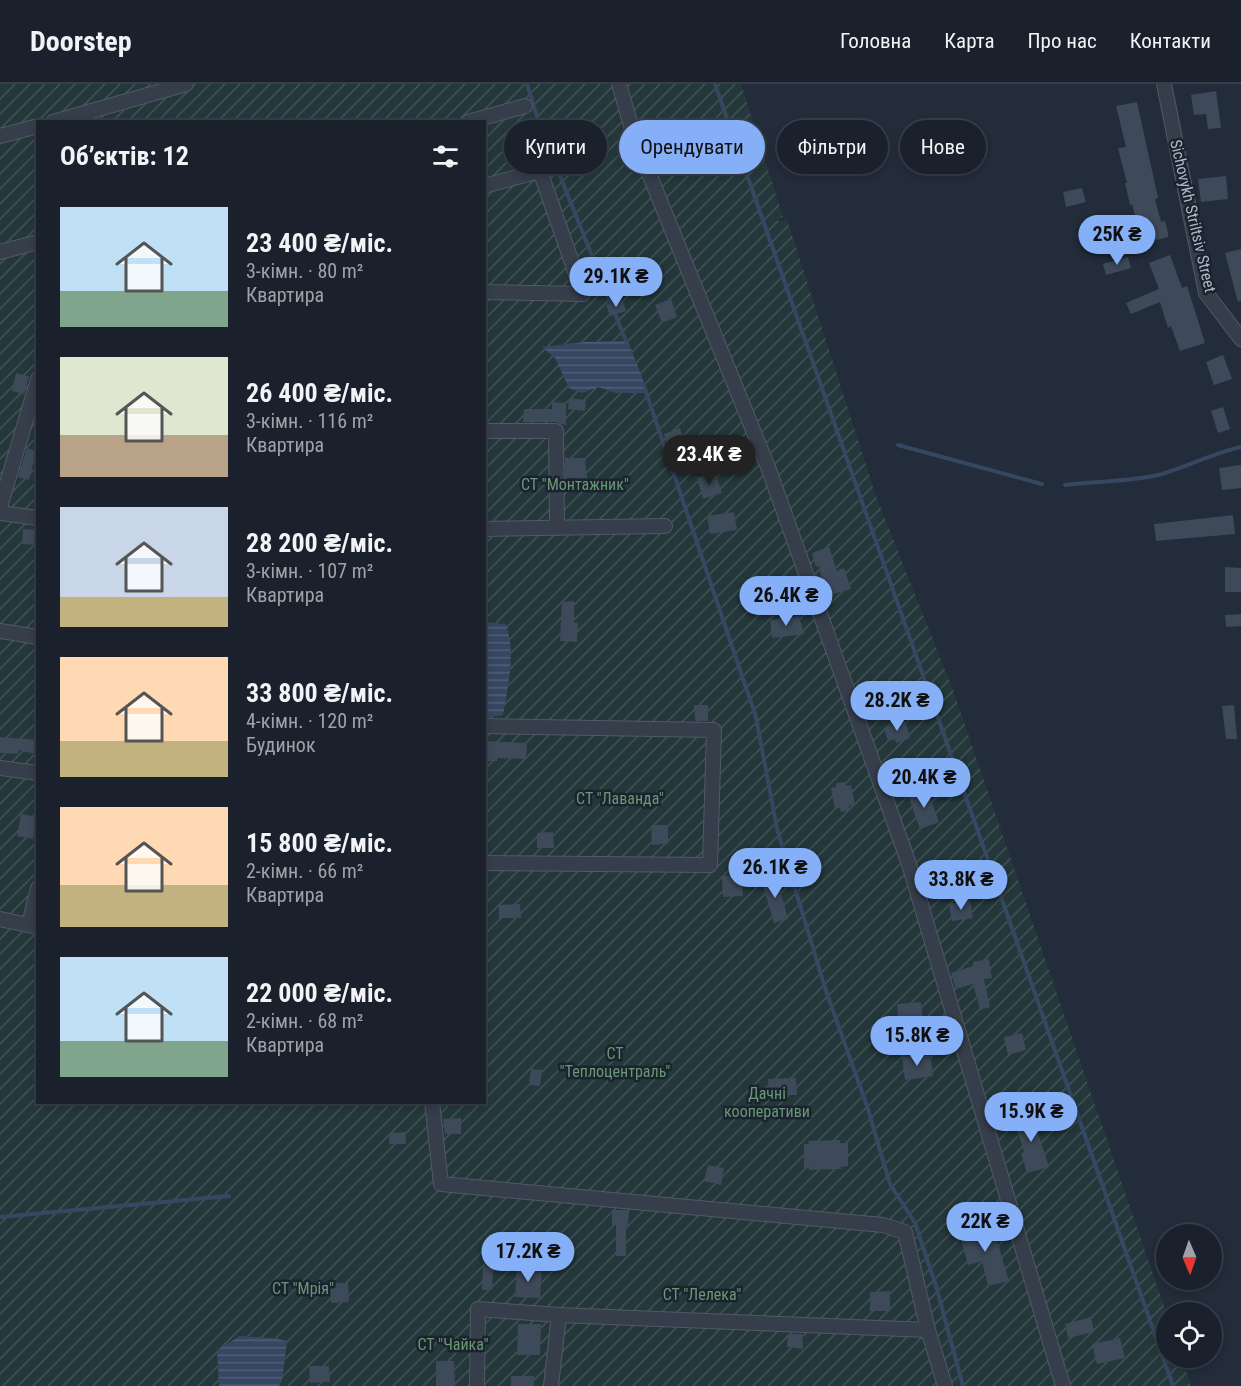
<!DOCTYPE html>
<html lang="uk">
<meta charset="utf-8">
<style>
:root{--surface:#1a212c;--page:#272e38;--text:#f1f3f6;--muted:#9fa3a9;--line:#383e48;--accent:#85aff7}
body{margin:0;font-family:"Roboto Condensed",sans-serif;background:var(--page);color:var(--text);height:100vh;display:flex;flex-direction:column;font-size:22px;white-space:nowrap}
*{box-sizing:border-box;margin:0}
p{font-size:20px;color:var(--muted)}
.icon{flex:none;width:33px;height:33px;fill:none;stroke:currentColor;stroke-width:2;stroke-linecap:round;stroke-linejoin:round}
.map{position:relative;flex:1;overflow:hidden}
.sheet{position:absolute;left:36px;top:36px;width:450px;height:984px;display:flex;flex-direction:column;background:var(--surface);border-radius:0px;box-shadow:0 3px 9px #0003,0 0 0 2px var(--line)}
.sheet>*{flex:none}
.hud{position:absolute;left:504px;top:36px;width:570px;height:54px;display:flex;gap:12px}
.needle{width:39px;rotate:178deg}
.tools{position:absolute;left:1156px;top:1140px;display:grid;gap:12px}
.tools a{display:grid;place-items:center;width:66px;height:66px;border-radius:50%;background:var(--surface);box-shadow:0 3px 9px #0003,0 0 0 2px var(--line);font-size:30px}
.price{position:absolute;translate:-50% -51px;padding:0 14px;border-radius:21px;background:var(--accent);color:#111;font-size:20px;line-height:39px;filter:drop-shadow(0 2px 3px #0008)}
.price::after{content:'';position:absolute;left:50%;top:36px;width:18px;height:14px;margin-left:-9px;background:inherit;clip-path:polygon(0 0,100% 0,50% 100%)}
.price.selected{background:#222;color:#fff}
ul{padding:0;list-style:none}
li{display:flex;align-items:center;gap:18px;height:150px;padding:0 24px}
li span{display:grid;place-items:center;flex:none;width:168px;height:120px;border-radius:0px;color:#555}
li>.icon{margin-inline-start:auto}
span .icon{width:72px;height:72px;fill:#fffc;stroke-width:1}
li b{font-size:26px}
h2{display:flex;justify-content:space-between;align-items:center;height:72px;padding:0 24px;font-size:26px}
.tag{padding:0 21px;border-radius:27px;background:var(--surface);box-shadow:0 3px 9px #0003,0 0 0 2px var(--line);font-size:21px;line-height:54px}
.tag.selected{background:var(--accent);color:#111}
header{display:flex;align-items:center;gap:36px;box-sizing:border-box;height:84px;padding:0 30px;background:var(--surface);border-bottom:2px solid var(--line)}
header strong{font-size:28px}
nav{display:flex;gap:33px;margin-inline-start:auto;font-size:21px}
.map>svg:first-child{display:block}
</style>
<header>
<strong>Doorstep</strong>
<nav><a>Головна</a><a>Карта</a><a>Про нас</a><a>Контакти</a></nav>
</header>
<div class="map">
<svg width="1241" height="1302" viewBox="0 0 1241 1302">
<defs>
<pattern id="garden-furrows" width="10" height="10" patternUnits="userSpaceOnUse" patternTransform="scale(1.5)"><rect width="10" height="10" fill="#24383b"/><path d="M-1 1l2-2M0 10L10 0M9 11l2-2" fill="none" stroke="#415356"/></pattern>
<pattern id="water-rules" width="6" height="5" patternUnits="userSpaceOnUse" patternTransform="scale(1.5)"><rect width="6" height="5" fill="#364762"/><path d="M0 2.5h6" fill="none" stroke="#515f77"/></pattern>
</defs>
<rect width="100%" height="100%" fill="#222c3a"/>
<!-- garden -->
<path fill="url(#garden-furrows)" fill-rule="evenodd" d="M0,0H741L783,133L778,135L779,138L787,135L876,412L953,606L1167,1231V1274H1182L1191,1302H0ZM38,38H484V1018H38Z"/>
<!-- water -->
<g fill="url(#water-rules)">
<polygon points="628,257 648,309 616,309 598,303 582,309 569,304 555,274 542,263 585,258"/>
<path d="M484,538L506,540C516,570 508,601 503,631L484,634Z"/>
<polygon points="240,1252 273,1254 287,1257 282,1296 279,1302 219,1302 217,1266"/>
</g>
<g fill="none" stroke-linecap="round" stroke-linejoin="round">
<!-- stream -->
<g stroke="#364762" stroke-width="4">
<polyline points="527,0 539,39 628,262"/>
<polyline points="715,0 1173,1302"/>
<polyline points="645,305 756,633 777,745 826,907 867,1022 890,1100 915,1139 936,1202 963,1302"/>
<polyline points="898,361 1042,400"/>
<path d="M1065,401C1096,397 1132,398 1162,390C1189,382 1214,369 1241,363"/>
<polyline points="0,1133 229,1112"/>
</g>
</g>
<!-- building -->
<g fill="#3e4a5a">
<polygon points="1216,7 1221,44 1208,45 1206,30 1194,31 1191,11"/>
<polygon points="1137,18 1158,114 1155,115 1161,138 1165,137 1168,149 1168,153 1142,160 1132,120 1130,121 1125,99 1127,99 1118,64 1126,63 1116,22"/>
<polygon points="694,50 704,79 680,88 669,60"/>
<polygon points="1226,92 1228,115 1201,118 1198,95"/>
<polygon points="1082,104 1086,118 1066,123 1063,108"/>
<polygon points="1241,165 1241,217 1238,218 1225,169"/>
<polygon points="1170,171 1182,204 1187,202 1205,259 1180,267 1171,242 1168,244 1160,218 1131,230 1126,219 1159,205 1149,179"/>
<polygon points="1128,173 1131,184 1106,191 1103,180"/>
<polygon points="671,215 677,233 662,239 655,221"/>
<polygon points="623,216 626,227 610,232 606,221"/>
<polygon points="1223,271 1232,295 1214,301 1206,278"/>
<polygon points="16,289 29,292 24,310 12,307"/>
<polygon points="569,314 586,316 585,327 568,325"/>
<polygon points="552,318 566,319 566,341 556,338 523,338 524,325 552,325"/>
<polygon points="1223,323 1230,345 1218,349 1211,327"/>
<polygon points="680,344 686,361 669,368 664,350"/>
<polygon points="27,364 37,367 29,396 18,393"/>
<polygon points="565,374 585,374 587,394 565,394"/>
<polygon points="1241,381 1241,404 1222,406 1219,384"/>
<polygon points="715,388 722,409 703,415 697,394"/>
<polygon points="734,428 737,446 710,450 707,432"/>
<polygon points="1233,431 1235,450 1156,457 1154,440"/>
<polygon points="23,445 38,446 38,461 22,460"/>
<polygon points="829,463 837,487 844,484 851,505 826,512 819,482 816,483 812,469"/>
<polygon points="1225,483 1241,484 1241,508 1225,508"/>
<polygon points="574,517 574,539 578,539 577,558 560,557 562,518"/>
<polygon points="1241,530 1241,542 1226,543 1225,531"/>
<polygon points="799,532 804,550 772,554 770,536"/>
<polygon points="694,621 708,621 708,637 695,637"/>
<polygon points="1234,621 1237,655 1226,655 1222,622"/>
<polygon points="905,637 910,654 896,659 895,655 888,657 884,644"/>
<polygon points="0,653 38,656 38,671 19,666 18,670 0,669"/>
<polygon points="484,657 527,659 526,675 497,674 497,677 484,677"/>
<polygon points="845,698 846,702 851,701 855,721 849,722 849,727 841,728 840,724 835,725 831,704 836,703 836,699"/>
<polygon points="927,705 939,738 920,745 908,712"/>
<polygon points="21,730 37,733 33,755 17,752"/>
<polygon points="651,741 668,741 668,760 652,761"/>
<polygon points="553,748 554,764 537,764 537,749"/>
<polygon points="742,791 743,812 723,813 722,792"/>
<polygon points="776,791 788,835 774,839 761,795"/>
<polygon points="970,817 973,834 952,837 949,820"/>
<polygon points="520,820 521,834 499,834 499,821"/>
<polygon points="989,875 992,894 984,895 990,923 980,926 973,900 956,905 951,889 973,882 973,878"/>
<polygon points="921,918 923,938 899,940 897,920"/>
<polygon points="1022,949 1026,966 1008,971 1004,953"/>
<polygon points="930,970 933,992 905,996 902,973"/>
<polygon points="531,985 542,986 540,1002 529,1001"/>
<polygon points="796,994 797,1011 769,1011 768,995"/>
<polygon points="1031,1027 1049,1083 1027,1089 1021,1069 1024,1068 1013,1033"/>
<polygon points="461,1034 461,1050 445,1050 443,1035"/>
<polygon points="405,1048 406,1060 389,1060 389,1049"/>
<polygon points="840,1056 840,1059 848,1059 848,1082 841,1083 841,1085 809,1086 809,1083 804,1084 804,1060 809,1060 808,1057"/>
<polygon points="708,1081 724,1084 721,1101 704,1097"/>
<polygon points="612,1126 629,1126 628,1141 626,1141 626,1172 616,1172 616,1141 612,1141"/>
<polygon points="992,1140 1009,1197 988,1202 982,1177 968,1181 959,1148"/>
<polygon points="483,1182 493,1183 492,1206 482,1206"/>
<polygon points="517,1184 542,1185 540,1214 515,1213"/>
<polygon points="330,1199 348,1199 349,1218 331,1219"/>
<polygon points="890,1207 890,1227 870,1227 870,1208"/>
<polygon points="1091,1233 1094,1248 1068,1254 1065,1240"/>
<polygon points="518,1240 541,1240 540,1271 517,1271"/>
<polygon points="788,1250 802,1250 803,1265 787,1263"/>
<polygon points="1120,1254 1125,1274 1097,1280 1092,1260"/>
<polygon points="436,1277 454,1277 455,1302 436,1302"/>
<polygon points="309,1282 329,1282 330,1298 310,1299"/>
<rect x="511" y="1292" width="23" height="10"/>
</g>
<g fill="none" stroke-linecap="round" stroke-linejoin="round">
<defs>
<g id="minor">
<polyline points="619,0 635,55 768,383 909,780 1063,1302"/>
<polyline points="1164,0 1206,209 1241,255"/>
<polyline points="53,38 186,0"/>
<polyline points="468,38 525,22"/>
<polyline points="0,52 38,42"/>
<polyline points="484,102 540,87 583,210 484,208"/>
<polyline points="0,168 38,158"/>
<polyline points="484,347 556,347 557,444"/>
<polyline points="0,423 38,295"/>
<polyline points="0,429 38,434"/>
<polyline points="484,445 665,442"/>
<polyline points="0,547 38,553"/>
<polyline points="484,642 714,646 710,781 484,779"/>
<polyline points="0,684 38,689"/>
<polyline points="0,835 38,843"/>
<polyline points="29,841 38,804"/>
<polyline points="432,1018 441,1100 883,1141 905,1148 928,1246 945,1302"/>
<polyline points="559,1231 928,1246"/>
<polyline points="477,1302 478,1225 559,1231 551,1302"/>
</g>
</defs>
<!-- minor casing -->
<use href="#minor" stroke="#515965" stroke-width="16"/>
<!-- minor -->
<use href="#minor" stroke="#363e4b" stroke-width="14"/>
</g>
<g text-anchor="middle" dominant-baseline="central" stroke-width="5" stroke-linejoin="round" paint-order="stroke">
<!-- street labels -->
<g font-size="16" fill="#b1b9c7" stroke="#1b232f">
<text transform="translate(1193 132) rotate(77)">Sichovykh Striltsiv Street</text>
</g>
<!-- park labels -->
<g font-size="16" fill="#689874" stroke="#1b232f">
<text x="575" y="400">СТ "Монтажник"</text>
<text x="620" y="714">СТ "Лаванда"</text>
<text x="615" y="969">СТ<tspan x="615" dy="18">"Теплоцентраль"</tspan></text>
<text x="767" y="1009">Дачні<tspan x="767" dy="18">кооперативи</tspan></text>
<text x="303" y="1204">СТ "Мрія"</text>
<text x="702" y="1210">СТ "Лелека"</text>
<text x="453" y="1260">СТ "Чайка"</text>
</g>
</g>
</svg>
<div class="tools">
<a><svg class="needle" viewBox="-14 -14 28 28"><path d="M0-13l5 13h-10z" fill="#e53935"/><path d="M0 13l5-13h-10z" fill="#9fa3a9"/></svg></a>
<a><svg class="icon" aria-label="locate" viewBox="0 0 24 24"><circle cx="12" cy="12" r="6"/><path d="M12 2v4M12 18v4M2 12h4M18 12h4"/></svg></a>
</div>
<b class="price" style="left:1117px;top:182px">25K ₴</b>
<b class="price" style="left:616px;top:224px">29.1K ₴</b>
<b class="price selected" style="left:709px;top:402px">23.4K ₴</b>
<b class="price" style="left:786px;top:543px">26.4K ₴</b>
<b class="price" style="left:897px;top:648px">28.2K ₴</b>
<b class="price" style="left:924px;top:725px">20.4K ₴</b>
<b class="price" style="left:775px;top:815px">26.1K ₴</b>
<b class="price" style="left:961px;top:827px">33.8K ₴</b>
<b class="price" style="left:917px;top:983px">15.8K ₴</b>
<b class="price" style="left:1031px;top:1059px">15.9K ₴</b>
<b class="price" style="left:985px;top:1169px">22K ₴</b>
<b class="price" style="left:528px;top:1199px">17.2K ₴</b>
<div class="hud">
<a class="tag">Купити</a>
<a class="tag selected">Орендувати</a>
<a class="tag">Фільтри</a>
<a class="tag">Нове</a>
</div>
<section class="sheet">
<h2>Об’єктів: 12<svg class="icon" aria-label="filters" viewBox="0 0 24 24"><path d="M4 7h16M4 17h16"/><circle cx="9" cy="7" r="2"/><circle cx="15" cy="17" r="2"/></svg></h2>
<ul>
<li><span style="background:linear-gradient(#bfe0f5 70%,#7fa58c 0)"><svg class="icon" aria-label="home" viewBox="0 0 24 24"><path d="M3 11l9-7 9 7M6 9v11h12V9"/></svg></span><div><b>23 400 ₴/міс.</b><p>3-кімн. · 80 m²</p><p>Квартира</p></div></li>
<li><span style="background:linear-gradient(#dfe7d0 65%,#b9a48a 0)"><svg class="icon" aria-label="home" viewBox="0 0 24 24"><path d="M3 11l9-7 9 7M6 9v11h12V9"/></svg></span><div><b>26 400 ₴/міс.</b><p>3-кімн. · 116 m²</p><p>Квартира</p></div></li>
<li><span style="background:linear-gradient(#c9d6e8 75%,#c2b280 0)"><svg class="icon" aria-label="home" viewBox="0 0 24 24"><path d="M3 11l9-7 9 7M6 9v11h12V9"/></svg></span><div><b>28 200 ₴/міс.</b><p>3-кімн. · 107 m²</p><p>Квартира</p></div></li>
<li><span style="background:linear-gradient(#ffd9b3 70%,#c2b280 0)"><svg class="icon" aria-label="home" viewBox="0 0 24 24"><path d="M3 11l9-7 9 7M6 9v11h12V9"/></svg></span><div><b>33 800 ₴/міс.</b><p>4-кімн. · 120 m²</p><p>Будинок</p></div></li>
<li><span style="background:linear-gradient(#ffd9b3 65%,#c2b280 0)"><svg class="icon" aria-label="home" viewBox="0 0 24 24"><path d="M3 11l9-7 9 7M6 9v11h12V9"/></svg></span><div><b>15 800 ₴/міс.</b><p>2-кімн. · 66 m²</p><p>Квартира</p></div></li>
<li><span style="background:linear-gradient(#bfe0f5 70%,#7fa58c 0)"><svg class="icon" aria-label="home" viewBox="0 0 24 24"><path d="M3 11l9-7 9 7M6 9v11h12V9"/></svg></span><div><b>22 000 ₴/міс.</b><p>2-кімн. · 68 m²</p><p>Квартира</p></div></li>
</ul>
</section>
</div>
